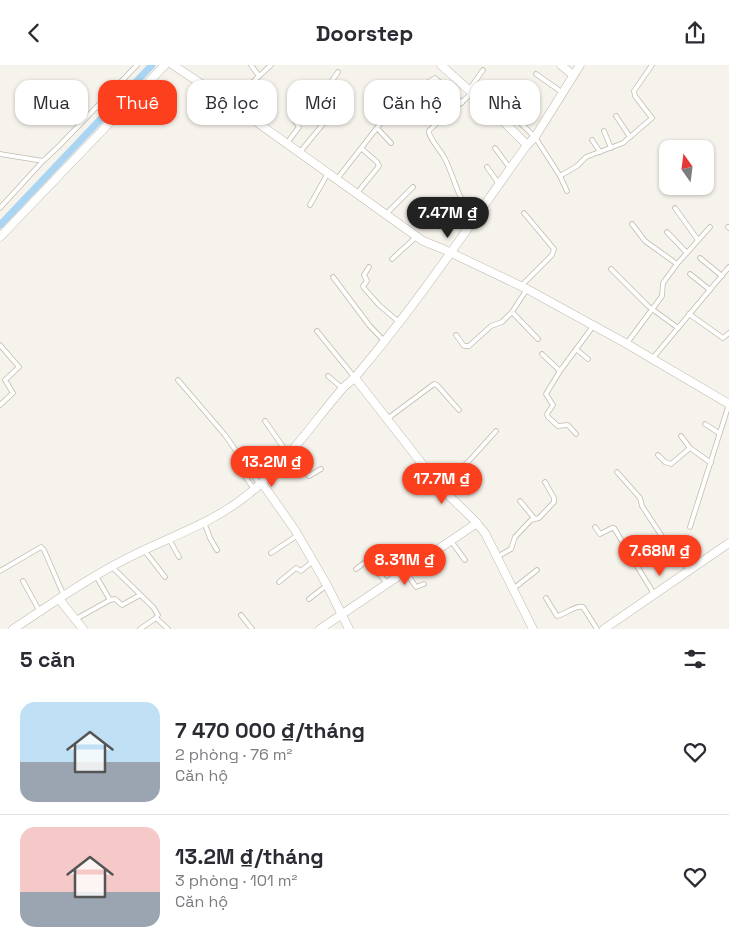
<!DOCTYPE html>
<html lang="vi">
<meta charset="utf-8">
<style>
:root{--surface:#fff;--page:#f2f2f3;--text:#2b2b33;--muted:#7c7c81;--line:#e1e1e2;--accent:#fc3f1d}
body{margin:0;font-family:"Space Grotesk",sans-serif;background:var(--page);color:var(--text);height:100vh;display:flex;flex-direction:column;font-size:19px;white-space:nowrap}
*{box-sizing:border-box;margin:0}
p{font-size:16px;color:var(--muted)}
.icon{flex:none;width:28px;height:28px;fill:none;stroke:currentColor;stroke-width:2;stroke-linecap:round;stroke-linejoin:round}
.map{position:relative;height:564px;overflow:hidden}
.panel{display:flex;flex-direction:column;background:var(--surface);flex:1}
.panel>*{flex:none}
.banner{position:absolute;left:15px;top:15px;width:700px;height:45px;display:flex;gap:10px}
.needle{width:32px;rotate:346deg}
.tools{position:absolute;left:659px;top:75px;display:grid;gap:10px}
.tools a{display:grid;place-items:center;width:55px;height:55px;border-radius:10px;background:var(--surface);box-shadow:0 1px 4px #0004;font-size:25px}
.price{position:absolute;translate:-50% -42px;padding:0 11px;border-radius:18px;background:var(--accent);color:#fff;font-size:16px;line-height:32px;filter:drop-shadow(0 1px 2px #0008)}
.price::after{content:'';position:absolute;left:50%;top:30px;width:15px;height:11px;margin-left:-8px;background:inherit;clip-path:polygon(0 0,100% 0,50% 100%)}
.price.on{background:#222;color:#fff}
ul{padding:0;list-style:none}
li{display:flex;align-items:center;gap:15px;height:125px;padding:0 20px}
li+li{border-top:1px solid var(--line)}
li span{display:grid;place-items:center;flex:none;width:140px;height:100px;border-radius:15px;color:#555}
li>.icon{margin-inline-start:auto}
span .icon{width:60px;height:60px;fill:#fffc;stroke-width:1}
li b{font-size:21px}
h2{display:flex;justify-content:space-between;align-items:center;height:60px;padding:0 20px;font-size:21px}
.pill{padding:0 18px;border-radius:15px;background:var(--surface);box-shadow:0 1px 4px #0004;font-size:18px;line-height:45px}
.pill.on{background:var(--accent);color:#fff}
header{display:flex;justify-content:space-between;align-items:center;height:65px;padding:0 20px;background:var(--surface);font-size:22px;font-weight:600}
.map>svg:first-child{display:block}
</style>
<header><svg class="icon" aria-label="back" viewBox="0 0 24 24"><path d="M15 5l-7 7 7 7"/></svg>Doorstep<svg class="icon" aria-label="share" viewBox="0 0 24 24"><path d="M12 15V3M7 8l5-5 5 5M5 13v7h14v-7"/></svg></header>
<div class="map">
<svg width="729" height="564" viewBox="0 0 729 564">
<rect width="100%" height="100%" fill="#f6f3ec"/>
<g fill="none" stroke-linecap="round" stroke-linejoin="round">
<!-- canal -->
<polyline stroke="#a9d4f2" stroke-width="7" points="0,160 152,0"/>
<defs>
<g id="lane">
<polyline points="251,0 259,11"/>
<polyline points="536,9 563,28"/>
<polyline points="418,23 435,13 462,38"/>
<polyline points="469,25 483,5"/>
<path d="M472,28C466,34 430,63 429,66C428,72 441,86 444,92C456,114 456,135 476,152"/>
<polyline points="495,34 535,72 560,111 577,101 586,92 623,78 652,53 635,31 634,26 652,0"/>
<polyline points="230,38 271,0"/>
<polyline points="616,51 630,72"/>
<polyline points="377,63 391,78"/>
<polyline points="604,66 611,83"/>
<polyline points="592,75 600,87"/>
<polyline points="287,78 299,62 295,56 298,46 294,40"/>
<polyline points="495,83 510,103"/>
<polyline points="300,87 337,42 336,37 327,23 338,7"/>
<polyline points="0,89 43,96 59,81 137,0"/>
<polyline points="487,102 499,119"/>
<polyline points="560,111 567,126"/>
<polyline points="337,114 387,50 398,40"/>
<polyline points="357,128 379,101 377,97 362,84"/>
<polyline points="310,140 328,108"/>
<polyline points="0,143 42,97"/>
<polyline points="675,143 698,175"/>
<polyline points="386,149 413,122"/>
<polyline points="632,159 645,176 677,199"/>
<polyline points="728,162 729,163"/>
<polyline points="667,167 687,188"/>
<polyline points="700,193 722,211"/>
<polyline points="392,194 416,172"/>
<polyline points="369,202 364,210 367,216 363,221 364,223 379,240 399,257"/>
<polyline points="611,204 648,241 678,263"/>
<polyline points="690,209 710,225"/>
<polyline points="333,212 369,260 384,276"/>
<polyline points="521,221 552,190 554,184 524,148"/>
<polyline points="512,247 538,274"/>
<polyline points="689,249 723,273 729,268"/>
<polyline points="317,266 355,313"/>
<polyline points="456,270 464,281 469,281 491,261 502,257 512,247 527,224"/>
<polyline points="627,278 662,231 663,218 677,199 710,162"/>
<polyline points="0,280 19,302 5,315 13,328 0,340"/>
<polyline points="576,284 588,294"/>
<polyline points="542,289 560,306"/>
<polyline points="652,294 729,202"/>
<polyline points="328,311 342,323"/>
<polyline points="178,315 225,370 260,420"/>
<polyline points="387,354 434,319 437,320 459,345"/>
<polyline points="265,356 288,389"/>
<polyline points="705,359 719,368"/>
<polyline points="576,369 568,360 558,361 548,352 547,349 553,340 546,329 560,306 594,260"/>
<polyline points="681,371 690,383 711,398"/>
<polyline points="291,387 309,411 321,404"/>
<polyline points="658,390 665,397 671,399 690,383"/>
<polyline points="241,406 254,424"/>
<polyline points="617,407 640,433 642,441 661,470 690,506"/>
<polyline points="441,423 469,396 496,366"/>
<polyline points="520,436 534,453"/>
<polyline points="204,457 210,473 217,485"/>
<polyline points="595,462 600,469 612,463 614,463 654,529"/>
<polyline points="690,462 729,339"/>
<polyline points="169,474 179,492"/>
<polyline points="451,476 465,495"/>
<polyline points="144,485 165,512"/>
<polyline points="271,488 298,470"/>
<polyline points="497,492 511,484 515,472 531,455 539,453 554,437 554,433 545,417"/>
<polyline points="112,502 153,542 158,550 156,553 140,564"/>
<polyline points="356,504 364,498 370,499 388,519"/>
<polyline points="0,506 41,482 44,485 64,531"/>
<polyline points="406,507 416,522 424,519"/>
<polyline points="96,511 110,535"/>
<polyline points="23,516 40,547"/>
<polyline points="279,517 296,503 301,506 313,496"/>
<polyline points="513,524 537,505"/>
<path d="M546,533L557,551C566,549 575,540 583,542L597,564"/>
<polyline points="309,534 327,520"/>
<polyline points="241,550 252,564"/>
<polyline points="156,553 168,564"/>
<polyline points="76,554 110,535 115,534 122,540 140,530"/>
</g>
<g id="street">
<polyline points="173,0 230,38 423,176 443,184 527,224 627,279 729,339"/>
<polyline points="441,0 500,53 527,80"/>
<polyline points="561,0 573,10"/>
<polyline points="0,172 165,0"/>
<polyline points="355,313 441,423 473,454 485,468 533,564"/>
<polyline points="262,418 295,465 327,520 349,564"/>
<polyline points="59,534 83,564"/>
<path d="M13,564C49,541 84,515 122,496C163,474 210,460 246,431C284,402 311,360 342,324C346,319 352,316 356,311C418,238 471,158 527,80L535,72L580,0"/>
<polyline points="320,564 477,458"/>
<polyline points="604,564 729,478"/>
</g>
</defs>
<!-- lane casing -->
<use href="#lane" stroke="#c2bbae" stroke-width="5.5"/>
<!-- street casing -->
<use href="#street" stroke="#c2bbae" stroke-width="9"/>
<!-- lane -->
<use href="#lane" stroke="#fff" stroke-width="4"/>
<!-- street -->
<use href="#street" stroke="#fff" stroke-width="8"/>
</g>
</svg>
<div class="tools">
<a><svg class="needle" viewBox="-14 -14 28 28"><path d="M0-13l5 13h-10z" fill="#e53935"/><path d="M0 13l5-13h-10z" fill="#7c7c81"/></svg></a>
</div>
<b class="price on" style="left:448px;top:174px">7.47M ₫</b>
<b class="price" style="left:272px;top:423px">13.2M ₫</b>
<b class="price" style="left:442px;top:440px">17.7M ₫</b>
<b class="price" style="left:660px;top:512px">7.68M ₫</b>
<b class="price" style="left:405px;top:521px">8.31M ₫</b>
<div class="banner">
<a class="pill">Mua</a>
<a class="pill on">Thuê</a>
<a class="pill">Bộ lọc</a>
<a class="pill">Mới</a>
<a class="pill">Căn hộ</a>
<a class="pill">Nhà</a>
</div>
</div>
<section class="panel">
<h2>5 căn<svg class="icon" aria-label="filters" viewBox="0 0 24 24"><path d="M4 7h16M4 17h16"/><circle cx="9" cy="7" r="2"/><circle cx="15" cy="17" r="2"/></svg></h2>
<ul>
<li><span style="background:linear-gradient(#bfe0f5 60%,#9aa5b1 0)"><svg class="icon" aria-label="home" viewBox="0 0 24 24"><path d="M3 11l9-7 9 7M6 9v11h12V9"/></svg></span><div><b>7 470 000 ₫/tháng</b><p>2 phòng · 76 m²</p><p>Căn hộ</p></div><svg class="icon" aria-label="heart" viewBox="0 0 24 24"><path d="M12 20l-8-8c-3-5 5-10 8-4 3-6 11-1 8 4z"/></svg></li>
<li><span style="background:linear-gradient(#f6c9c9 65%,#9aa5b1 0)"><svg class="icon" aria-label="home" viewBox="0 0 24 24"><path d="M3 11l9-7 9 7M6 9v11h12V9"/></svg></span><div><b>13.2M ₫/tháng</b><p>3 phòng · 101 m²</p><p>Căn hộ</p></div><svg class="icon" aria-label="heart" viewBox="0 0 24 24"><path d="M12 20l-8-8c-3-5 5-10 8-4 3-6 11-1 8 4z"/></svg></li>
</ul>
</section>
